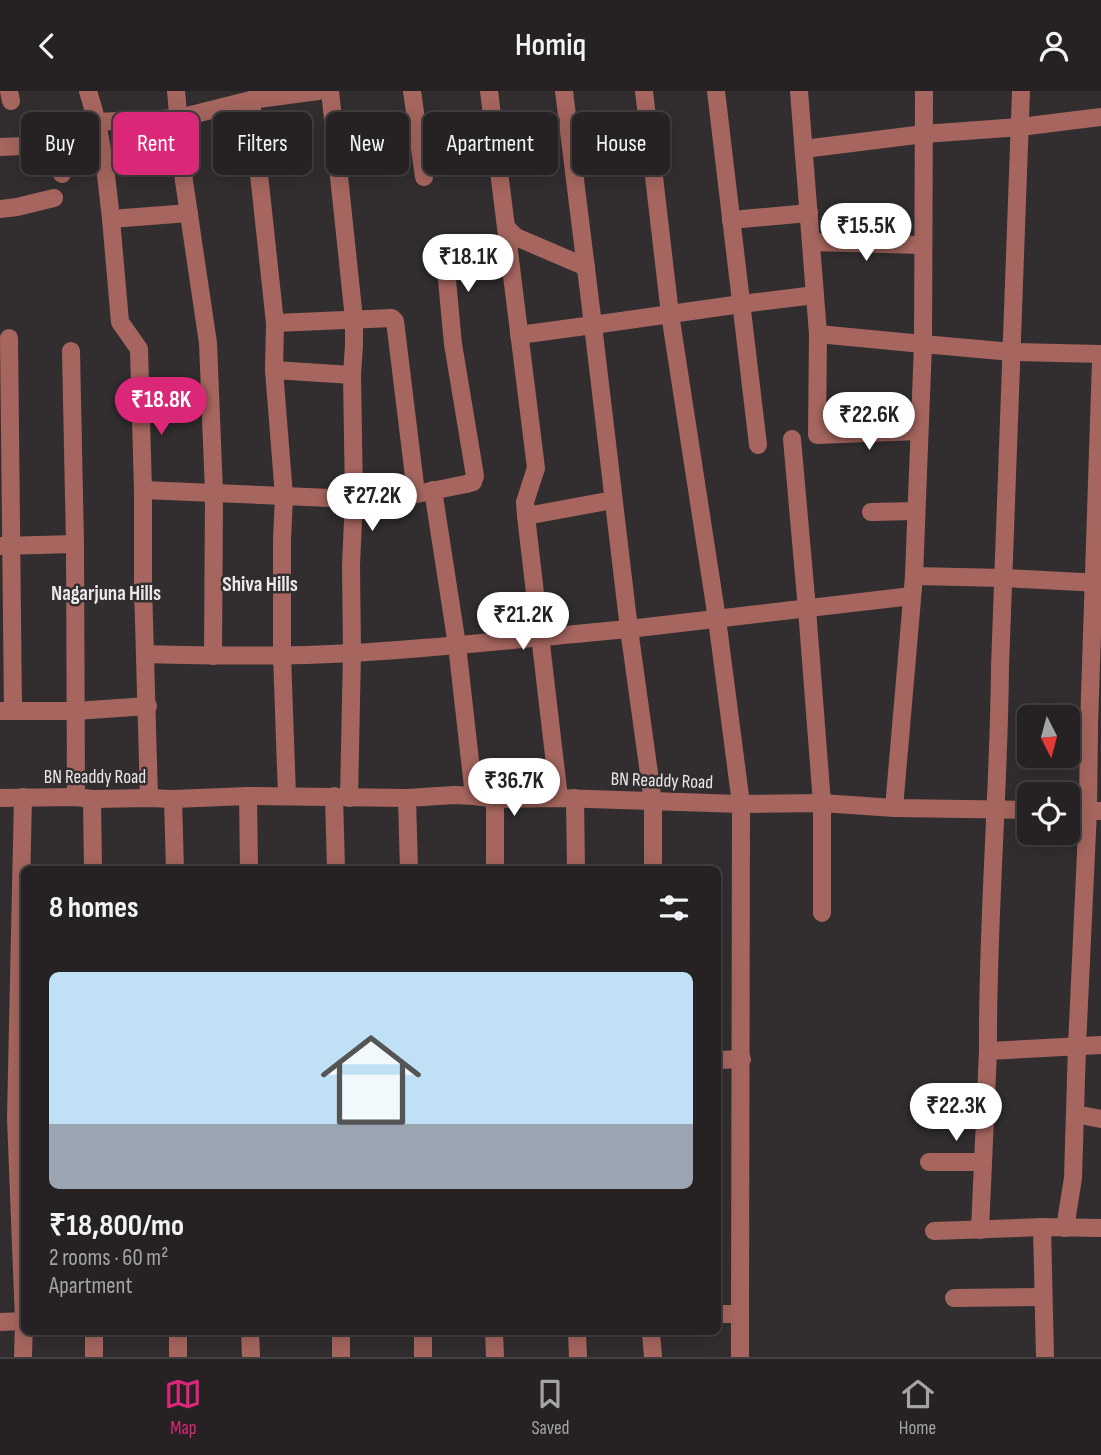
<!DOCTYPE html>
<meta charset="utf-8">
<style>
:root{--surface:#262223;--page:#322f30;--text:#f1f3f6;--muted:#a4a4a6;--line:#423f41;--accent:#db2777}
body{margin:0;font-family:"Sofia Sans Condensed",sans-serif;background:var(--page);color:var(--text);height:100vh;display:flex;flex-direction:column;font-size:26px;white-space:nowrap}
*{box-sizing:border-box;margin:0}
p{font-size:23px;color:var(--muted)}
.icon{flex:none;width:38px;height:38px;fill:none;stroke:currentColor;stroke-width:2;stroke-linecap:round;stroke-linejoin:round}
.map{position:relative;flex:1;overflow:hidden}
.side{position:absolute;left:21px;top:775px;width:700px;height:469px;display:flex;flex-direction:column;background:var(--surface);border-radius:10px;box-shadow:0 4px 18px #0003,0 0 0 2px var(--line)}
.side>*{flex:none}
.hud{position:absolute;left:21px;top:21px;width:700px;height:63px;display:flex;gap:14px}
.needle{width:46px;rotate:174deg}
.controls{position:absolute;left:1017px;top:614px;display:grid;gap:14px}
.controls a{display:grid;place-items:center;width:63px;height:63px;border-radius:10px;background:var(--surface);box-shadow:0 4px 18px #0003,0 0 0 2px var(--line);font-size:35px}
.price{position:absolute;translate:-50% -60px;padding:0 16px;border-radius:24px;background:#fff;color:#222;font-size:23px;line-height:46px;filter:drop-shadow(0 2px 4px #0008)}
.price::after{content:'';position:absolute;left:50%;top:42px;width:21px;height:16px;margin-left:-10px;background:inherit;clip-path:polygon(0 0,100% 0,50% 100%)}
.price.selected{background:var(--accent);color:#fff}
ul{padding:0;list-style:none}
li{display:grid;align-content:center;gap:14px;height:371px;padding:0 28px}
li span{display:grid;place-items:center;height:217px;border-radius:10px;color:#555}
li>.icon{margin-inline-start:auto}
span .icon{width:126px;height:126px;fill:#fffc;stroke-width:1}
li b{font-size:30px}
h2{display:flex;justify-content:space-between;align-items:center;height:84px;padding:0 28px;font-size:30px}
.tag{padding:0 24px;border-radius:10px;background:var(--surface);box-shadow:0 4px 18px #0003,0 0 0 2px var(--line);font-size:24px;line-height:63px}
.tag.selected{background:var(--accent);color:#fff}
header{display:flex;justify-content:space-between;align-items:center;height:91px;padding:0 28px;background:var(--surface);font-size:32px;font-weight:600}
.tab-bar{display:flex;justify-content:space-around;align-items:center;height:98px;border-top:2px solid var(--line);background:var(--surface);font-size:19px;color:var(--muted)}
.tab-bar a{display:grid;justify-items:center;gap:4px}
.tab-bar .selected{color:var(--accent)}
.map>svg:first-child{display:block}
</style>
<header><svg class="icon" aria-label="back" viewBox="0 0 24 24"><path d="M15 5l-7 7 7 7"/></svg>Homiq<svg class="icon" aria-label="person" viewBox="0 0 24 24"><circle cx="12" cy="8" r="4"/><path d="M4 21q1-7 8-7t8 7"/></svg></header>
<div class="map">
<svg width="1101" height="1266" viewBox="0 0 1101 1266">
<rect width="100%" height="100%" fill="#322e2f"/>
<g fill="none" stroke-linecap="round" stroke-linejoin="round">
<!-- minor -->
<g stroke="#a6665f" stroke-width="18">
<polyline points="9,0 11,10"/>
<polyline points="88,0 97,31 105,75 111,128 120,231 139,258 143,399 143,495 149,707"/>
<polyline points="176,0 184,90 208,252 214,401 213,565"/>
<polyline points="330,0 354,228 354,254 352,284"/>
<polyline points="412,0 424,86"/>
<polyline points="489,0 536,377 525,411 526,425 559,707"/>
<polyline points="564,0 593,234 741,213 815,204"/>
<polyline points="644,0 670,223 717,528 741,713 740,1223 718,1223"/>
<polyline points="716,0 758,354"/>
<polyline points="799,0 818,243 817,344 919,340"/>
<polyline points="251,9 275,232 274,279 284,405 282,449 282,564 287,705"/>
<polyline points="97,31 179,27 251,9 318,0"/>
<polyline points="0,56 47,54 62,83"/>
<polyline points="804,58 924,43 1020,36 1101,26"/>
<polyline points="0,118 17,116 54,107"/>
<polyline points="111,128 189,122"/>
<polyline points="731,129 809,122"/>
<polyline points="506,136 516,146 586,176"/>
<polyline points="811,151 923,154"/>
<polyline points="275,232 392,227 395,230 416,402"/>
<polyline points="818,243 923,253 924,0"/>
<polyline points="9,247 13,620"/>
<polyline points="71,260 75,453 76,706"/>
<polyline points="274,279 352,284 354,408 351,474 352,562 349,707"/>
<polyline points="792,348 807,518 822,712 822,822"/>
<polyline points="143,399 354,408"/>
<polyline points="433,399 457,554 474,705"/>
<polyline points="397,407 466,393 473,391 475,385 453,253 444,157"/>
<polyline points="871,421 916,420"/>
<polyline points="526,425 613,409"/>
<polyline points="1,455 75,453"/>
<polyline points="914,485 1004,487 1101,492"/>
<path d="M145,563C214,565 284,566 353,562C445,557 537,546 629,538L593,234L519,244"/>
<polyline points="0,620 75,620 148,615"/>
<polyline points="248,705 249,779"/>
<polyline points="334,705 336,779"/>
<polyline points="0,707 76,706 92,708 149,707 173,708 248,705 407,707 454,704 474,705 495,708 559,707 741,713 822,712 894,717 1029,719"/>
<polyline points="407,707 409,779"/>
<polyline points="575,707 576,779"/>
<polyline points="92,708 93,779"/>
<polyline points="173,708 175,779"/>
<polyline points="495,708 495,779"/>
<polyline points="894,717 914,485 923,253 1012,261 1101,263"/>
<polyline points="1068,719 1101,720"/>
<polyline points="653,779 653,711 629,538 912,505"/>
<path d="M988,960C987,832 999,704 1000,576L1021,0"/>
<polyline points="718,969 742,968"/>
<polyline points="1075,1023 1101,1028"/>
<polyline points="929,1071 982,1071"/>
<polyline points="1042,1136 1045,1266"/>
<polyline points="1065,1137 1073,1087 1077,955 1088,719 1089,635 1101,270"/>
<polyline points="980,1139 988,960 1101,954"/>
<polyline points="934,1140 1042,1136 1101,1137"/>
<polyline points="954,1207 1043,1206"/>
<polyline points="0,1231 24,1230"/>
<polyline points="250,1241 251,1266"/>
<polyline points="494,1241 495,1266"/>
<polyline points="577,1241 578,1266"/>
<polyline points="651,1241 653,1266"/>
<polyline points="23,1266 24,1230 16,1027 23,706"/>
<polyline points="94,1266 94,1241"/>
<polyline points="178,1266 178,1241"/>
<polyline points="341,1266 341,1241"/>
<polyline points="423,1266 423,1241"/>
<polyline points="740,1266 740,1223"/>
</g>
</g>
<g text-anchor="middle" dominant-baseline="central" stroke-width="5" stroke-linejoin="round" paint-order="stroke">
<!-- street labels -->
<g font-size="19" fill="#eae7e8" stroke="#322e2f">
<text x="95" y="686">BN Readdy Road</text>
<text transform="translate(662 690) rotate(2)">BN Readdy Road</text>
</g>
<!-- neighbourhood labels -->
<g font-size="21" font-weight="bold" fill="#eae7e8" stroke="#322e2f">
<text x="260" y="493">Shiva Hills</text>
<text x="106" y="502">Nagarjuna Hills</text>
</g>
</g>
</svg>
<div class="controls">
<a><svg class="needle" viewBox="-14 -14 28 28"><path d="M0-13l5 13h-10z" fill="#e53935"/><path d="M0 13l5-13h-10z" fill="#a4a4a6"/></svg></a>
<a><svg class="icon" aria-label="locate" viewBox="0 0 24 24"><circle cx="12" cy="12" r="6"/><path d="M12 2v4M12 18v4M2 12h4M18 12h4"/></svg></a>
</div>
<b class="price" style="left:866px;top:172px">₹15.5K</b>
<b class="price" style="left:468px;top:203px">₹18.1K</b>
<b class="price selected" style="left:161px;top:346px">₹18.8K</b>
<b class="price" style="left:869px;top:361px">₹22.6K</b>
<b class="price" style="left:372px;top:442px">₹27.2K</b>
<b class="price" style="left:523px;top:561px">₹21.2K</b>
<b class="price" style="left:514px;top:727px">₹36.7K</b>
<b class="price" style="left:956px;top:1052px">₹22.3K</b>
<div class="hud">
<a class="tag">Buy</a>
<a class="tag selected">Rent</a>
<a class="tag">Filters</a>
<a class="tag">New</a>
<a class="tag">Apartment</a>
<a class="tag">House</a>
</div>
<section class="side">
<h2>8 homes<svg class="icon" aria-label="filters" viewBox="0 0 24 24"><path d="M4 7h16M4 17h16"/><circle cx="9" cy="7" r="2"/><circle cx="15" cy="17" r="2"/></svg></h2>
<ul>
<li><span style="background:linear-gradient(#bfe0f5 70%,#9aa5b1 0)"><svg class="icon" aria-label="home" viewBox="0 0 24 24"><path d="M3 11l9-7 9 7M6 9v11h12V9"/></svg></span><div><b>₹18,800/mo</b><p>2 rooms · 60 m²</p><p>Apartment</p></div></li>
</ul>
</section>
</div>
<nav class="tab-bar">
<a class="selected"><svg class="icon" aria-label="map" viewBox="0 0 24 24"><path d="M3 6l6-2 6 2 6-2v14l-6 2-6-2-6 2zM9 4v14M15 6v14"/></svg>Map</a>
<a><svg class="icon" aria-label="saved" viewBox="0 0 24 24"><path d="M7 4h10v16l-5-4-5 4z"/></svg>Saved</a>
<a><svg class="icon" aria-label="home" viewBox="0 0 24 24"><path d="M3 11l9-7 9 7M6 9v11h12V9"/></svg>Home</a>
</nav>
